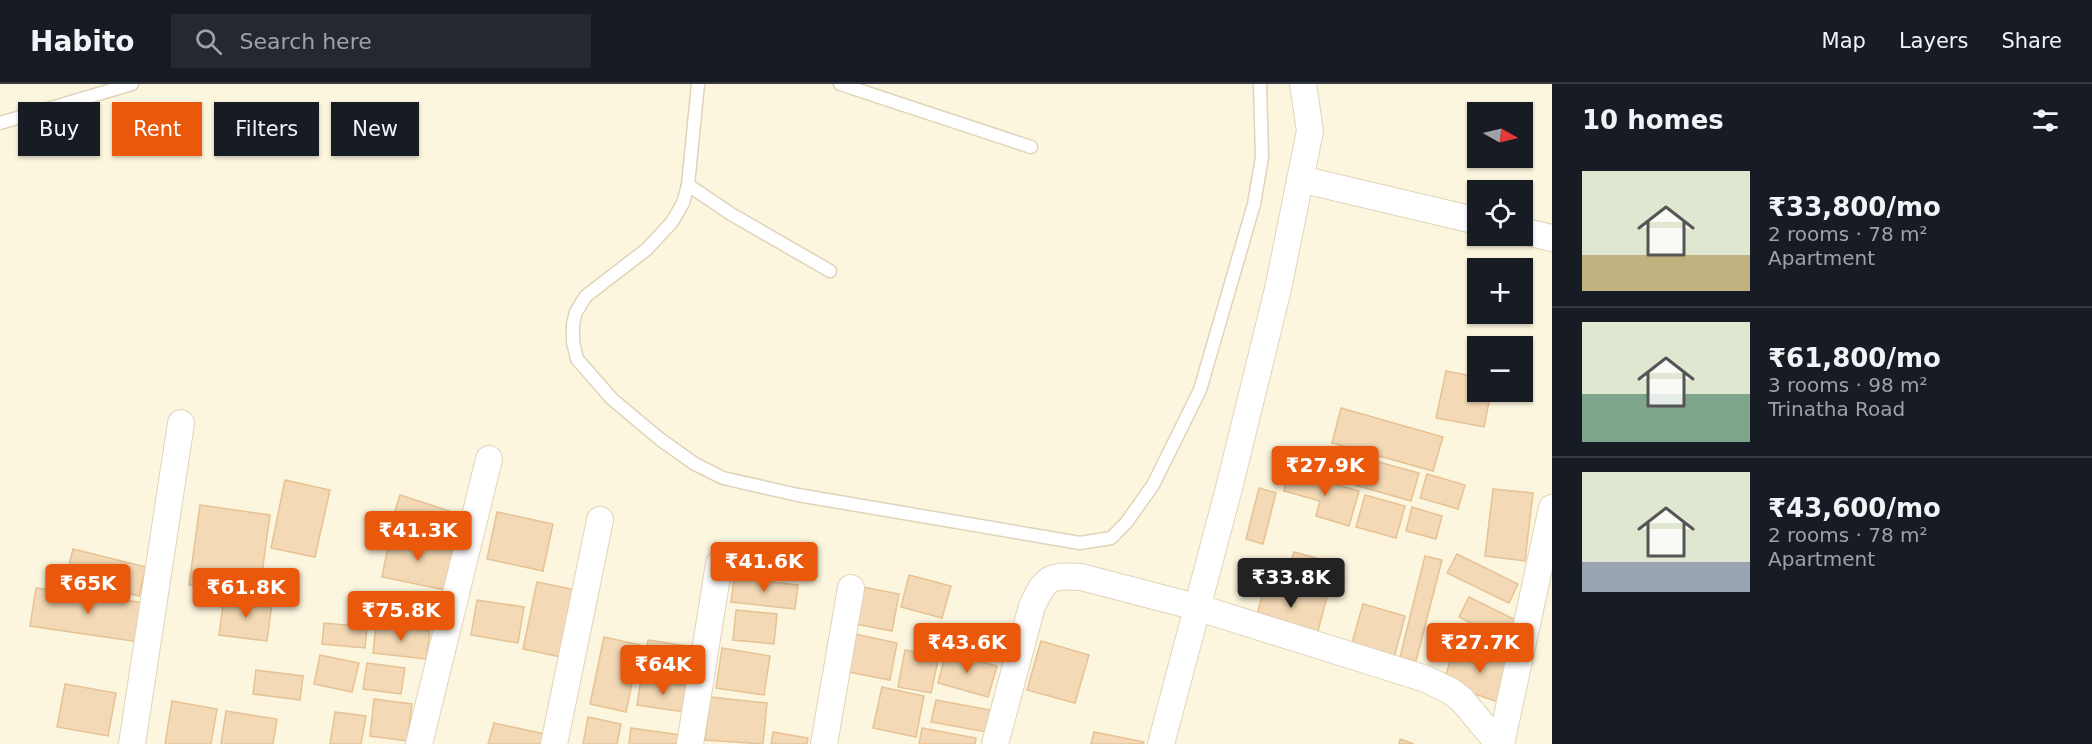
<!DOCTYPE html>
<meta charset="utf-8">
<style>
:root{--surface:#171b24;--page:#242831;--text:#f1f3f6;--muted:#9ea1a6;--line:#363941;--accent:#ea580c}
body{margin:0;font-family:"DejaVu Sans",sans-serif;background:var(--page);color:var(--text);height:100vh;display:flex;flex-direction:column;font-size:22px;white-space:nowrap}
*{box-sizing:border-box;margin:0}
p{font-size:20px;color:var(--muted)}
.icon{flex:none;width:33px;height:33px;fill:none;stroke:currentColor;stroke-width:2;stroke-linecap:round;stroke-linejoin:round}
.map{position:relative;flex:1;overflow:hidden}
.drawer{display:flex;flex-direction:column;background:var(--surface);width:540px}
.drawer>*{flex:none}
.top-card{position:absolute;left:18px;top:18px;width:570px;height:54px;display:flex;gap:12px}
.needle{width:39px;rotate:98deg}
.buttons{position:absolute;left:1467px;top:18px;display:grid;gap:12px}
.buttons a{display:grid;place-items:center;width:66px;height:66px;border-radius:0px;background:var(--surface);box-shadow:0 2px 4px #0004;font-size:30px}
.price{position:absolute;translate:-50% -51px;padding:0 14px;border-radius:6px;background:var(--accent);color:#fff;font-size:20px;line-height:39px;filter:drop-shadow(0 2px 3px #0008)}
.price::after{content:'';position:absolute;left:50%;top:36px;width:18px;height:14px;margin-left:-9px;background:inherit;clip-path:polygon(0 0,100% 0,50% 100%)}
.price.selected{background:#222;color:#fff}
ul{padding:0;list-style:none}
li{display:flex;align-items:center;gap:18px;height:150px;padding:0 30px}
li+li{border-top:2px solid var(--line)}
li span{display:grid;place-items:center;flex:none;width:168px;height:120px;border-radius:0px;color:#555}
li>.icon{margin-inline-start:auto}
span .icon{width:72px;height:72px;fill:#fffc;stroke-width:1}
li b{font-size:26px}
h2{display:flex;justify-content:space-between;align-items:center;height:72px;padding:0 30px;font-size:26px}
.tag{padding:0 21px;border-radius:0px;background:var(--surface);box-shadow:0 2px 4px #0004;font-size:21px;line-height:54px}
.tag.selected{background:var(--accent);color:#fff}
header{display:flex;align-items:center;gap:36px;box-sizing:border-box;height:84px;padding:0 30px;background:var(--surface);border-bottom:2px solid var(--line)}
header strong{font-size:28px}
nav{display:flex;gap:33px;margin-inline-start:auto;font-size:21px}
.search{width:420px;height:54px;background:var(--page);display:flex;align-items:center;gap:15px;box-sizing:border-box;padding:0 21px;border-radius:0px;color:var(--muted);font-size:22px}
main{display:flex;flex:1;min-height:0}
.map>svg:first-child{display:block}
</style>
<header>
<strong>Habito</strong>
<div class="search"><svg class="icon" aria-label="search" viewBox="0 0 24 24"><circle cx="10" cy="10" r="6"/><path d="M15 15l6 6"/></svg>Search here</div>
<nav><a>Map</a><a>Layers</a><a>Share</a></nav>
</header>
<main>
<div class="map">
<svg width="1552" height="660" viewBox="0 0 1552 660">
<rect width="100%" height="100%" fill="#fdf6de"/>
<!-- building -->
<g fill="#f3d9b5" stroke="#e6c295" stroke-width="1.5">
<polygon points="1446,287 1478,293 1478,308 1491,308 1484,343 1436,334"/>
<polygon points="1341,324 1443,353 1433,387 1332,359"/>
<polygon points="1349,370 1419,389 1411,417 1341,397"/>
<polygon points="1289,387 1359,407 1349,442 1316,432 1320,417 1284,407"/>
<polygon points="1427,390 1465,401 1458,425 1420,414"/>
<polygon points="285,396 330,406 315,473 271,464"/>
<polygon points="1259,404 1276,409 1263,460 1246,455"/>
<polygon points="1493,405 1533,409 1525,477 1485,472"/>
<polygon points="400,411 471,434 462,462 391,439"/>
<polygon points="1365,411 1405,422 1396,454 1356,443"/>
<polygon points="200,421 270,431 259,511 189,501"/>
<polygon points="1412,423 1442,432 1436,455 1406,447"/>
<polygon points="497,428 553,440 543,487 487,475"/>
<polygon points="391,447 455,465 446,506 382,493"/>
<polygon points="73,465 146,483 139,512 66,494"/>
<polygon points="1294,468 1339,480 1333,504 1287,491"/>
<polygon points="1457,470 1518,500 1509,519 1447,489"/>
<polygon points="1425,472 1442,476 1416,577 1400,573"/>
<polygon points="909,491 951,502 942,534 901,523"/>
<polygon points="734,494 798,501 795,525 731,518"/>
<polygon points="1267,496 1327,513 1316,554 1255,537"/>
<polygon points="537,498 576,506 561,573 523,565"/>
<polygon points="863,503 899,510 892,547 855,540"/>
<polygon points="36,504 145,519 139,558 30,542"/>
<polygon points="224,513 272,519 267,557 219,551"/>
<polygon points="1469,513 1524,540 1513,561 1459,533"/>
<polygon points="477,516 524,523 518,559 471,551"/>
<polygon points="1363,520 1405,532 1393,578 1350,566"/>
<polygon points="736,526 777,530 774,560 733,556"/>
<polygon points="324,539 367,543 365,564 322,560"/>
<polygon points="376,541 430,547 426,575 373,569"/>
<polygon points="855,550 897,559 890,596 848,588"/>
<polygon points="604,553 640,561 626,628 590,620"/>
<polygon points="648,556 693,563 688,594 643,587"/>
<polygon points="1041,557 1089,571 1075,619 1027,606"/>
<polygon points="1456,560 1517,582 1504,620 1443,599"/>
<polygon points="722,564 770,572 764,611 716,604"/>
<polygon points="905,566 939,572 931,609 898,603"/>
<polygon points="946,568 997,582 988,613 938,599"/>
<polygon points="320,571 359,579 352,608 314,600"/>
<polygon points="367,579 405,584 401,610 363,605"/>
<polygon points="256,586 303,592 300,616 253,610"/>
<polygon points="641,595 688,602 684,628 637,621"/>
<polygon points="65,600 116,609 108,652 57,643"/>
<polygon points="882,603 924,612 916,653 873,644"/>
<polygon points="710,613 767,619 763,660 705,656"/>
<polygon points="374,615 412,620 407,657 370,652"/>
<polygon points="936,616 996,627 992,649 931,638"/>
<polygon points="172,617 217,625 211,660 165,660"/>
<polygon points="226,627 277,635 273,660 221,660"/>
<polygon points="335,628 366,632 361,660 330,660"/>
<polygon points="588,633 621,640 617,660 583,660"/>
<polygon points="494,639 545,650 541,660 488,660"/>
<polygon points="631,644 680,651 678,660 629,660"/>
<polygon points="922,644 976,654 975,660 919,660"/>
<polygon points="773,648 808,654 807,660 771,660"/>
<polygon points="1094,648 1144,658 1143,660 1091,660"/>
<polygon points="1400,655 1414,660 1399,660"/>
</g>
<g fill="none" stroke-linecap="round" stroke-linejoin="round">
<defs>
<g id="lane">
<polyline points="698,0 688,101 683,119 672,138 647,165 586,212 576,228 573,240 573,258 577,275 612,315 661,356 695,380 723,394 798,411 1080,459 1111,454 1126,439 1153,401 1200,306 1254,120 1262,73 1260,0"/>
<polyline points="840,0 1031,63"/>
<polyline points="0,39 132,0"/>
<polyline points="688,101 731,130 830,187"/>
</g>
<g id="street">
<polyline points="1300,95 1478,137"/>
<polyline points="1522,147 1552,154"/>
<polyline points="132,660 181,339"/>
<polyline points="419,660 489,375"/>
<polyline points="554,660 600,436"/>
<polyline points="690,660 719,480"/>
<polyline points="824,660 851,504"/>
<path d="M995,660L1032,522C1046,493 1049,491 1081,493L1196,523L1426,595L1452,608L1462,616L1499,660"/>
<polyline points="1161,660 1229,404 1278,205 1310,47 1303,0"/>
<polyline points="1501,660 1552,424"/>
</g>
</defs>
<!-- lane casing -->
<use href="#lane" stroke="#e0d3ba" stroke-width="15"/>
<!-- street casing -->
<use href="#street" stroke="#e0d3ba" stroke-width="28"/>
<!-- lane -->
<use href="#lane" stroke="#fff" stroke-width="12"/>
<!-- street -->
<use href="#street" stroke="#fff" stroke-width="26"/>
</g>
</svg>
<div class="buttons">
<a><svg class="needle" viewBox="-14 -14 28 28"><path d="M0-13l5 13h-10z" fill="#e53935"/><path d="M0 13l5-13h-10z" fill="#9ea1a6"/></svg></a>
<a><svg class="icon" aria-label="locate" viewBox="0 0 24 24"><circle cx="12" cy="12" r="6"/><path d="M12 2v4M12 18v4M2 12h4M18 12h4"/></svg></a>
<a>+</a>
<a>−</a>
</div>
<b class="price" style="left:1325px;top:413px">₹27.9K</b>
<b class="price" style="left:418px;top:478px">₹41.3K</b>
<b class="price" style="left:764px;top:509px">₹41.6K</b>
<b class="price selected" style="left:1291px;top:525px">₹33.8K</b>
<b class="price" style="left:88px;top:531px">₹65K</b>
<b class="price" style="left:246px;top:535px">₹61.8K</b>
<b class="price" style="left:401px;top:558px">₹75.8K</b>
<b class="price" style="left:967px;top:590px">₹43.6K</b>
<b class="price" style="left:1480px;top:590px">₹27.7K</b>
<b class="price" style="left:663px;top:612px">₹64K</b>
<div class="top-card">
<a class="tag">Buy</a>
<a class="tag selected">Rent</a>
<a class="tag">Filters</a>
<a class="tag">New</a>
</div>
</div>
<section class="drawer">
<h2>10 homes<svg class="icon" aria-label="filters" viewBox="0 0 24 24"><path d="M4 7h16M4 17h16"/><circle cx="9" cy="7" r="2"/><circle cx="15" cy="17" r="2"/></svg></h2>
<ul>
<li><span style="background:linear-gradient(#dfe7d0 70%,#c2b280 0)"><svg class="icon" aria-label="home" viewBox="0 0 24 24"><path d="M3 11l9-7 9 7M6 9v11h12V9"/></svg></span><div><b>₹33,800/mo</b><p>2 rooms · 78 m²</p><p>Apartment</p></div></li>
<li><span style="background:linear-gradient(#dfe7d0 60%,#7fa58c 0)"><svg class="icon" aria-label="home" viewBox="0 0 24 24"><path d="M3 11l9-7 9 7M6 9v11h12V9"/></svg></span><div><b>₹61,800/mo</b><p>3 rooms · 98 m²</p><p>Trinatha Road</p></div></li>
<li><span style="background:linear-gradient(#dfe7d0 75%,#9aa5b1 0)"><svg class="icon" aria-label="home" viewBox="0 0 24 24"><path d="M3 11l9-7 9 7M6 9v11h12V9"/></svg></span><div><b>₹43,600/mo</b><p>2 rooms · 78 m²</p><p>Apartment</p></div></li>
</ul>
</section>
</main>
